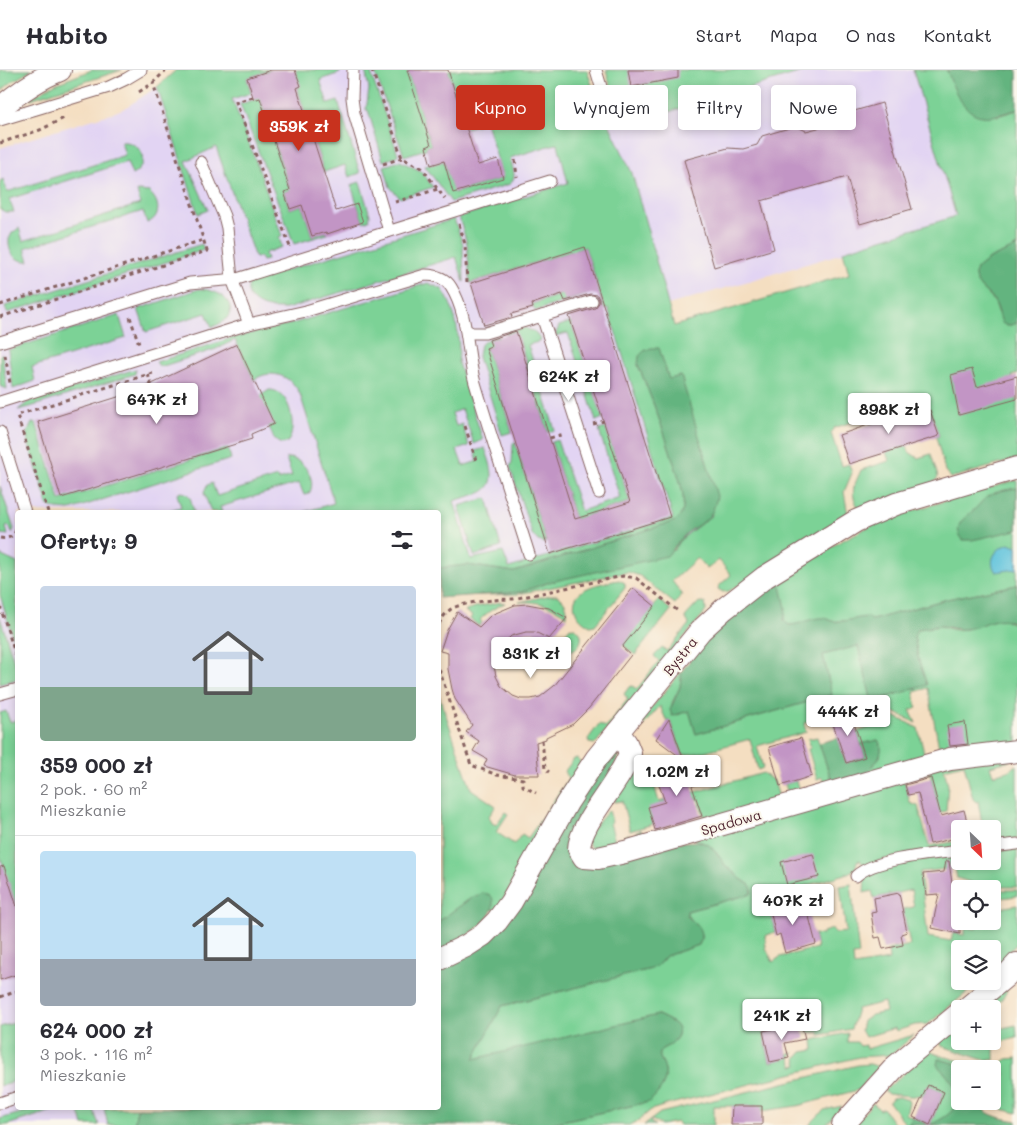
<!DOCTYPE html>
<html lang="pl">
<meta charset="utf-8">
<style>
:root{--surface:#fff;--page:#f7f7f7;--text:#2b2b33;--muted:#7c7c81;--line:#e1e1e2;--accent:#c8321e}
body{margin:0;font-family:Mali,sans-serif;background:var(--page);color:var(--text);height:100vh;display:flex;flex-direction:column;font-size:19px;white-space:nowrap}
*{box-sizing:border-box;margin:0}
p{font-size:16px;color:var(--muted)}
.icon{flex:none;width:28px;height:28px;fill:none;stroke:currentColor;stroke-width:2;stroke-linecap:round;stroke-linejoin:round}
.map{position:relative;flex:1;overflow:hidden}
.side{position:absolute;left:15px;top:440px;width:426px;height:600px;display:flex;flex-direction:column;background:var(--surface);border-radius:5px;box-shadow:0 2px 8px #0003}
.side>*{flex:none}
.top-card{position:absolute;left:456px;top:15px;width:475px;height:45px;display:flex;gap:10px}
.needle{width:32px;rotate:155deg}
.controls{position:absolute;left:951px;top:750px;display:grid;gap:10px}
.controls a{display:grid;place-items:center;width:50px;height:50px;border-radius:5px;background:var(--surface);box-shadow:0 2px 8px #0003;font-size:25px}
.price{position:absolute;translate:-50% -42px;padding:0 11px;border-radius:5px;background:#fff;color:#222;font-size:16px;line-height:32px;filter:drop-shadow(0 1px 2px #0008)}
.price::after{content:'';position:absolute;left:50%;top:30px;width:15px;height:11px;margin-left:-8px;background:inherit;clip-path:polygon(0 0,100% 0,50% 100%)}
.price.current{background:var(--accent);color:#fff}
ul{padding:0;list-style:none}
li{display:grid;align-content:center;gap:10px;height:265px;padding:0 25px}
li+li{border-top:1px solid var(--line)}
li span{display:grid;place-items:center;height:155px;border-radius:5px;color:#555}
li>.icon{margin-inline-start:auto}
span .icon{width:90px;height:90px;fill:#fffc;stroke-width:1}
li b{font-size:21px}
h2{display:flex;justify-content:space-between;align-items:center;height:60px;padding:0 25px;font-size:21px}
.pill{padding:0 18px;border-radius:5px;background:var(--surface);box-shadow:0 2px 8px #0003;font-size:18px;line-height:45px}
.pill.current{background:var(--accent);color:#fff}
header{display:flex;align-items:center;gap:30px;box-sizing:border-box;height:70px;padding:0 25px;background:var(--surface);border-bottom:1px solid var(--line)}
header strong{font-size:24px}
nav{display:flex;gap:28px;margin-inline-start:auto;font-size:18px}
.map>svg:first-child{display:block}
</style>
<header>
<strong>Habito</strong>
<nav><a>Start</a><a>Mapa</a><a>O nas</a><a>Kontakt</a></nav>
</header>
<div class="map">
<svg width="1017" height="1055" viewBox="0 0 1017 1055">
<rect width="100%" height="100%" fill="#fbf7ec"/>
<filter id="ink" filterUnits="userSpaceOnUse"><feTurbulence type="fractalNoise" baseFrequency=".02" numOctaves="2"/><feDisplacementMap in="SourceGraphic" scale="10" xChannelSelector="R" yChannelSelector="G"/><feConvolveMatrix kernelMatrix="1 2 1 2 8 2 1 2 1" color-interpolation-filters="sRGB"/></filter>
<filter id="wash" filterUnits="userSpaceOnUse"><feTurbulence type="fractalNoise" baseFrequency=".0096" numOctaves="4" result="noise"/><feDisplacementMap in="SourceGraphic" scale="20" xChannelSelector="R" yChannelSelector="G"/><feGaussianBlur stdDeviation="1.12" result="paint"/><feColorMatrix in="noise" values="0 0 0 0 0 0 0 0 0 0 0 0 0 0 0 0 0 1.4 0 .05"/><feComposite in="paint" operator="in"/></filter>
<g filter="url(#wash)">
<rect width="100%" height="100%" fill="#f4dec1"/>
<!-- built -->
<polygon fill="#e2d4f3" points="176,0 587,0 599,34 614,29 624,38 638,47 662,44 808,0 913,0 956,146 843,181 843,183 668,235 632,103 611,61 726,458 521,522 439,528 439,442 18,442 18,1038 141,1038 137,1039 143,1055 0,1055 0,78 113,43 125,38 157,17"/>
<!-- green -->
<g fill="#7bd296" stroke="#627860">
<polygon points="0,0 32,0 13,11 0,22"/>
<polygon points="92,0 122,0 31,29 30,28 55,14"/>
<polygon points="176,0 271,0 247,8 251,23 232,29 259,99 282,166 279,167 282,177 265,183 267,190 262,191 260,187 255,188 216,77 186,91 208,140 198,144 157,17"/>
<polygon points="295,0 339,0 340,3 320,10 328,34 338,31 360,103 349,107 345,95 324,102 297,18 300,16"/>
<polygon points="365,0 370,0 398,84 396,87 383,91 368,40 366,40 369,19"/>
<polygon points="374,0 407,0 431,75 426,77 426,79 404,86"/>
<path d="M448,0H587L595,24L632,103L674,256L849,204L843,181L956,146L913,0H947V2L997,46L1017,40V176C1006,183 992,186 982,194C965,208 984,219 992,229C997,234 997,241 1000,246C1002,250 1005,253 1007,256L1017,253V304L1012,306L1017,327V389L951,408L945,401L936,367L939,366L930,340L917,344L915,339L897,345L909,382L918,388L931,384L938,407L934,413L859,439C849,421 854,417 861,400L889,391L883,372L871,350L868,351L864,348L834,358L831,363L842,396L849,394L852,403L844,422L848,445L729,521L723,522L718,519L719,516L731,505L719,490L707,499L697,488L672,511L682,524L675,534L640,506L628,502L518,524L459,526L521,522L550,512L674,480L679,471L712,445L681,306L669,310L638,295C651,327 664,360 674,393C679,407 685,424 683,439C682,444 679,448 675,451L514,502L467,495L439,498V442H304L334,433L300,324C291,305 270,298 254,310L235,270L216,279L160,297L156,292L232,268L291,254L428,213L442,219C456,238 461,270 458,293L483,370L474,374L462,339L452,343L456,356L462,354L469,376L457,380L463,396L478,391L475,381L485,378C490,392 500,415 480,423C472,426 462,428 454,431L471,489L503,482L509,498L673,448L608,238L588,243L603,236L598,221L535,241L532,234L597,213L585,177L470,213L467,174L459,147L568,113L558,74L552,75L510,88C512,97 518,107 510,114L451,132L425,96L444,91L454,123L503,108L486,52L466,58Z"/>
<polygon points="606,0 808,0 662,44 638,47 614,29"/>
<polygon points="260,28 290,120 284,122 290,139 302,135 312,166 326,162 327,164 294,174 240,34"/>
<path d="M121,72C142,70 151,95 132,105L127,92L9,129L14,142H5L0,139V111L3,109L7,122L125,85Z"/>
<polygon points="400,91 421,101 433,117 400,128 390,117 384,96"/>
<polygon points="360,112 370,145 369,150 363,152 351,115"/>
<path d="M137,121L149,122C160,131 162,147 147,153L143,141L25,178L29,191C15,192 8,183 9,169L12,163L19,158L23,171L140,134Z"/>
<path d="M454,149L463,174L464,212L456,187L286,239C278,239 269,239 262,236C251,232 243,221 251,211Z"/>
<polygon points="202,174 204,180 7,243 5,236"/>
<path d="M199,219C226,219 247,245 212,257L206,243L146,262L138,239Z"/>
<polygon points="119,245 126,268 32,297 35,311 13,319 8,280"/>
<polygon points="571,252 603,348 596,351 568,263 555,266 559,256"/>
<polygon points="525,258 535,262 541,271 528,275 555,360 548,362 519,269 509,271 506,262"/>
<path d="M498,266L500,274L486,278L512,362L502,365L478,287C479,272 484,270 498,266Z"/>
<polygon points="2,283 7,319 0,316 0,285"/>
<polygon points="136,299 135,304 30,337 18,340 28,332"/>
<path d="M269,320C299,319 299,393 274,369L260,334L259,327Z"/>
<polygon points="32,353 36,353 60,430 228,378 231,389 70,440 56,439 48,435 26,365"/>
<polygon points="606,358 630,432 575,449 551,372 557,370 581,441 620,428 599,360"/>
<polygon points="515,372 545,468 546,473 538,471 532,464 510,397 512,392 513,373"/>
<path d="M286,388C303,387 318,409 309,424L304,425L299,413L220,437L222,442H211L204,423L207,415L212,413L217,426L277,407L278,410L292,406Z"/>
<polygon points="1017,410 1017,515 947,529 872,550 868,547 853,550 789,555 784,552 785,544 781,516 775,513 841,471 884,449"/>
<polygon points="0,416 14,459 12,463 9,456 6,457 8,465 0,464"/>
<polygon points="181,422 186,423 190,427 194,442 164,442 181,437 177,424"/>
<polygon points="487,428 501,477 474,486 459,436"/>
<polygon points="0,485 17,493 17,581 0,525"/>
<path d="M619,510L625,513V518L595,555L590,556C583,552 577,547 575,539C569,517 604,513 619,510Z"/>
<path d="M551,525H557C565,530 568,537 567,546C552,535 538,531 519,532Z"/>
<polygon points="659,530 671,540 635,585 623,575"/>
<path d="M500,532L505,533C496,537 487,542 480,550L482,552L479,556L470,549L472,546L465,541C474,536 489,535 500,532Z"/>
<polygon points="699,532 705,533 706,541 595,674 589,673 588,669 599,654 606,657 628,629 624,624 629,617 632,616 637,619 659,591 654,586 662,578 667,581 689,554 685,547"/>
<polygon points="0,547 18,604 17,609 0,614"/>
<polygon points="1004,549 1017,556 1017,678 940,683 928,618 914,622 917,638 910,640 916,653 892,641 887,627 927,615 919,591 914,566 915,562 918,559 940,556 955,560 967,559 985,552"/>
<path d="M570,557C587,559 583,579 569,581L560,575L559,571Z"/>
<polygon points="858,575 872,632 804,653 806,662 757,676 763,698 758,700 750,669 699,683 683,685 669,649 667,652 660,636 641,658 638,654 682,601 680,617 672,633 678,645 689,640 696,664 832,625 823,585"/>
<polygon points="439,625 471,719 496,736 489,746 492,753 496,755 505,742 508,744 496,762 514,774 522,764 528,768 569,708 564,702 574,689 577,688 581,694 498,839 442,849 439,851"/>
<polygon points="6,641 10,652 17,650 17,840 0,785 0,643"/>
<polygon points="894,646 918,658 925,687 920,692 816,724 812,717 824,713 822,707 817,709 808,679 811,678 808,669 817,667 833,715 857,708 880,687 881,674 878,670 861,674 857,662 891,650"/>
<path d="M1012,686V688L1006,693L1005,692L990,696L993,705L1008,701L1017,695V769L993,771L992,759H983L978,731L976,732L973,729L964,694L944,699L948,715L946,741L925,747L921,735L937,731L930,703L904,709L910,733L918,736L929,776L960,771V777L889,788L864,795L860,790L857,791L855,799L846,804L802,817L805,831L770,840L775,862L765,866L766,878L773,892L780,887L817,878L814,864L822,865L823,862L832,859L836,863L846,862L840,816L851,814L859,885L853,886L854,896L889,890L888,880L910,875L903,839L914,837L911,820L874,828L872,821L864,823L865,806C892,790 929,789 960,785V791H992L993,781L1017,779V817H985L957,808L955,798L920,802L928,867L951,871L953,863L964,865L966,857L976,859L978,851H992L993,839L1017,835V873L993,901L992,879H960V911H981L928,954L915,955L896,961L895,958L865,967L861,960L863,951L872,945L886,942L884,932L857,939L851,959L820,965L819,962H808L806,952L763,962L770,992L788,988V984L794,983L790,988L793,996L798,995L796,989L802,982L814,980L813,970L848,963L847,972H857L860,976L866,975V979L914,965L891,985L859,987L666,1035L651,1040L638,1051L630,1055H543L649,1032C659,1023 669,1011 664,997C662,991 659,988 659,982C663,977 668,977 672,973C688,958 671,951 658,945L473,990L502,936L651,899L658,895L666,886L699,875C705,862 697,854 687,846V841L751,824L752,819L750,815L741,809L725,795L720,787L709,775L690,767L926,699L965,690Z"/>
<polygon points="639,693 630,707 650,701 659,732 763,703 774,711 779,727 788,724 785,714 796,711 800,725 596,784 584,768 609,740 612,752 610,753 615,771 625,769 624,766 629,764 631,772 638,770 636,762 641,760 646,765 706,752 698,728 663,739 653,754 630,761 622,731 614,732 629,699"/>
<polygon points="993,820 1017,820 1017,826 993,829"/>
<path d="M1007,917C1007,932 988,932 996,950H993L992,939H979Z"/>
<polygon points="17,952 17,1010 0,1016 0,957"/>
<polygon points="960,954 960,971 992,971 993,960 1016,955 1017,968 999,972 994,977 994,990 981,989 942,976 939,971"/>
<path d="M929,981L936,984L960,991L962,995L939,989C957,1020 973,1036 930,1055L944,1022L928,1015L923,1026C917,1024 915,1027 910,1026C903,1025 895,1025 888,1024L884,1021Z"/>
<polygon points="1017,988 1017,1043 994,1037 986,1031 992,1031 993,1001 1005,1005 1003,992 1007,989"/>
<polygon points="870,994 879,997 858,1020 797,1036 762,1041 762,1036 714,1036 714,1055 679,1055 677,1052 661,1055 652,1050 650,1052 655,1055 644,1055 660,1043 858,995"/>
<polygon points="899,1027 908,1030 909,1033 906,1044 913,1047 908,1055 906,1055 889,1032 892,1028"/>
<polygon points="873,1033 880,1040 883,1038 895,1055 853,1055"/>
<polygon points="842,1036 826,1055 809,1055 824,1040"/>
<polygon points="38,1038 61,1038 7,1055 0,1055 0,1049"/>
<polygon points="78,1038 93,1038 99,1055 83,1055"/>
<polygon points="104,1038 141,1038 137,1039 134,1055 108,1055"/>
</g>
<!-- forest -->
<g fill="#64b47f" stroke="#576a55">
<path d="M947,0H1017V40C1005,42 994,48 982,46C963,44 952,16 947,0Z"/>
<path d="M1017,176V253L1007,256L1002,253C999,245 998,235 992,228C983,219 965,207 982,194C992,186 1006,183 1017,176Z"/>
<path d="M651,278H659L669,309L681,306L717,426C711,458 697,450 680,470C675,476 672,481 667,486L550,512L521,522L439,528V498L467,495L514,502L675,451C679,448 682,444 683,439C685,424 679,407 674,393C664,360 651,327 638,295L639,286L644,281Z"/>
<path d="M1017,418V460L972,470H963C951,455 965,448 975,439C980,434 984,428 990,425C998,421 1008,419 1017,418Z"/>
<path d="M775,513H779L781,516L786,538L784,551L789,555C800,555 810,548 821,548C826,547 828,550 832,551C842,553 858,547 868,547L872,550L947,529L1017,515V556C1001,540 982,558 965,559C957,560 950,557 942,556C934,556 926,558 918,559L914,567L919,591L927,615L872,632L858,576L823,585L832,625L696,664L689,641L672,646L670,640L680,617L682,601L700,577L739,539Z"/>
<path d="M838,668L846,693L865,687L861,674L878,670C889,684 869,702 855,708C848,711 840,713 833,715L819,673Z"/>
<path d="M617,679L621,682L573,780L698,771L709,775L720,787L725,795L741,809L750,815L752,819L751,824L687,841V846C697,854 705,862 699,875L666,886L658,895L651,899L502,936L474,989L658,945C671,951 688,958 672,973C668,977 663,977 659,982C659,988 662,991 664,997C669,1011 659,1023 649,1032L543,1055H134L137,1039L141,1038H439V901L456,894L466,882Z"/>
<path d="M483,823C489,824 493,825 493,832C495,854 455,872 439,882V851L471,828Z"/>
<path d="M938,989L962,995L965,999H960V1031H976C985,1046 1001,1048 1017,1051V1055H908L913,1047L930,1055C942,1049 964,1038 957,1021C953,1011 944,1003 937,995Z"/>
</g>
<!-- water -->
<path fill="#5ec3dc" stroke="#547184" d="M1009,474L1017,477V499L996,502C987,490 996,478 1009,474Z"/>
<g id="blocks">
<!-- building -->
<g fill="#c295c5">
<polygon points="271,0 295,0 301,16 297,18 336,141 357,134 363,152 327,164 326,162 312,166 302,135 290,139 284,122 290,120 260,28 254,30 247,8"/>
<polygon points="407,0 448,0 478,95 498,89 503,108 453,123 444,91 431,95 426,77 431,75"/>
<polygon points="628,0 678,0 678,8 631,17"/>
<polygon points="882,33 912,139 860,154 847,107 761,131 774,179 714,197 684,90 728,78 743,79 757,75 762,66 796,56 806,61 818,58 830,48"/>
<polygon points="585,177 670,447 550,484 486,278 491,276 489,270 516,261 575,449 630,432 569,246 595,238 599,233 599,229 597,225 590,224 565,231 562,224 532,234 533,238 511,244 512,247 484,255 471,213"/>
<polygon points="237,274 274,354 251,364 252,369 61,428 38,352 137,321"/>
<polygon points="972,299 977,317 1017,306 1017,329 959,345 951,305"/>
<polygon points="915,339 917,344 930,340 939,366 849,394 839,365"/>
<polygon points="633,518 655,536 622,577 631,585 589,638 573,654 546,667 546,669 536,672 539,705 515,705 484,696 487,689 473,681 479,671 466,662 472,655 455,629 452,619 448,599 448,583 440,581 447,560 457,542 479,557 491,545 515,535 527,534 549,538 567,548 549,569 535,562 526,562 511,566 499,578 494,596 496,606 501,616 513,626 521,629 531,629 540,627 554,616"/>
<polygon points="850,641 865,687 846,693 831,648"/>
<polygon points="669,649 684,690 656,669"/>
<polygon points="965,652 968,674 950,676 947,655"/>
<polygon points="801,668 812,706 780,716 769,677"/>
<polygon points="693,690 701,713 692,716 702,746 655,760 648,737 665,732 656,706 670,701 669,698"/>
<polygon points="931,708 941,746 964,740 969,759 960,759 960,767 930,774 918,723 908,725 905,715"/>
<polygon points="813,784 819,807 787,815 781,792"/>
<polygon points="946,791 949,791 954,829 960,831 960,864 932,858 939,824 926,825 923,804 944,802"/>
<polygon points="4,796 18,840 18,904 0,910 0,797"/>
<polygon points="899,823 907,862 901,864 903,875 883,879 880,867 875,868 871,843 876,842 874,828"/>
<polygon points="805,831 816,874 785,883 780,864 776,866 770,840"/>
<polygon points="801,953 805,969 785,973 789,988 770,992 763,961"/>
<polygon points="928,1015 944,1022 930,1055 913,1047"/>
<polygon points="732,1036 762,1036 762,1055 731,1055"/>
</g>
</g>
</g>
<g filter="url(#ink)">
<use href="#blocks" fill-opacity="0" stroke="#866260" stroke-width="1"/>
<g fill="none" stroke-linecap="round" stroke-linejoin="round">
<defs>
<g id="service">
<polyline points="353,0 352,28 354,43 389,161"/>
<polyline points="596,0 605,30"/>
<polyline points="0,50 109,17 126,9 141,0"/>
<polyline points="201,92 224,146 227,158 232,209 249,254"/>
<polyline points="542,246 599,423"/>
<polyline points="466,260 472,263 485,263 592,231"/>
<polyline points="0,272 190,213 237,209 550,111"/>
<path d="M0,332L249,254L306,241L425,205C435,205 445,207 451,217C469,246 466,281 475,313C492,370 511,427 529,484"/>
<polyline points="0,362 25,442"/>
<polyline points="0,624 18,619"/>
<polyline points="992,777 1017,774"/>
<path d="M856,806C875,788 934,784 960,781"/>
<polyline points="0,1033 18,1027"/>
</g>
<g id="minor">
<path d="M0,38C19,22 37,9 60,0"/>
<path d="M618,662L626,673L630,683C621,712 580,751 579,779L584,787L598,788L625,782L950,689L1017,681"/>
<polyline points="439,889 466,876 483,865 497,851 511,832 567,733 596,689 700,561 724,539 765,507 856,451 896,434 1017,398"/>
<polyline points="966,939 1006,906 1017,894"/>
<polyline points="843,1055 896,996 960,943"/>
</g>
</defs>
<!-- service casing -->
<use href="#service" stroke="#866260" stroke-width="13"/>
<!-- minor casing -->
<use href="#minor" stroke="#866260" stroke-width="24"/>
<!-- path -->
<g stroke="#866260" stroke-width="3" stroke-dasharray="4 4" stroke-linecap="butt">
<polyline points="372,0 402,88 422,98 445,129"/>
<polyline points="139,22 153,13 166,0"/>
<polyline points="253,27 236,32 290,177"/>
<polyline points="0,73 40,60 64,48"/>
<polyline points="515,90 517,107"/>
<polyline points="383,94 402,88"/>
<polyline points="395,132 438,119"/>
<polyline points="459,154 465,174 467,212"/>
<polyline points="0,235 203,170"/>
<polyline points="0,247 207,181 153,13"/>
<polyline points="130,247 139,274"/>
<polyline points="5,285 10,313"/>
<polyline points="148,304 152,318"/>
<polyline points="593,354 604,351"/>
<polyline points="465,356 476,390"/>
<polyline points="550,368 564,364"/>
<polyline points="48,442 17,345 156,302"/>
<path d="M0,468C10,470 18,464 16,454"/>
<polyline points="0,536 18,593"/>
<path d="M439,554C441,549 446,543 451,539C463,532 498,529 513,529L623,506L636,508L678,541"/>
<polyline points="439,599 471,695 497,705 523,709 523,716 536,723"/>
<polyline points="542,670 545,699 549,702"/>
<polyline points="0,927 18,921"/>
</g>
<!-- service -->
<use href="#service" stroke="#fff" stroke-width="11"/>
<!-- minor -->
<use href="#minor" stroke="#fff" stroke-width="22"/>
</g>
</g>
<g text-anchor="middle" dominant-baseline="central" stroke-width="4" stroke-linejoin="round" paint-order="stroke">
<!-- street labels -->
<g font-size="14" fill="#4a1f2b" stroke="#fbf7ec">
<text transform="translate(680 586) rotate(-51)">Bystra</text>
<text transform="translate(731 752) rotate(-16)">Spadowa</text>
</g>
</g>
</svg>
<div class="controls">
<a><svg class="needle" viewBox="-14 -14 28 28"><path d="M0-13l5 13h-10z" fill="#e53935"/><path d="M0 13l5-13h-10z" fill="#7c7c81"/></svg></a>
<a><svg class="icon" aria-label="locate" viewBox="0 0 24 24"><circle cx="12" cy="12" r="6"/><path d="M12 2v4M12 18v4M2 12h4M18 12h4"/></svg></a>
<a><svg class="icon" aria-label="layers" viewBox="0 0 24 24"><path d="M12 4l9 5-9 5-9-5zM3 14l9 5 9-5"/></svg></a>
<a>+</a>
<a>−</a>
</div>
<b class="price current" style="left:299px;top:82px">359K zł</b>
<b class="price" style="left:569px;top:332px">624K zł</b>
<b class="price" style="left:157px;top:355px">647K zł</b>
<b class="price" style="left:889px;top:365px">898K zł</b>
<b class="price" style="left:531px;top:609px">831K zł</b>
<b class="price" style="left:848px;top:667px">444K zł</b>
<b class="price" style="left:677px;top:727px">1.02M zł</b>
<b class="price" style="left:793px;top:856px">407K zł</b>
<b class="price" style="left:782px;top:971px">241K zł</b>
<div class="top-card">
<a class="pill current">Kupno</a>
<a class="pill">Wynajem</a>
<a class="pill">Filtry</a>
<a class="pill">Nowe</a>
</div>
<section class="side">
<h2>Oferty: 9<svg class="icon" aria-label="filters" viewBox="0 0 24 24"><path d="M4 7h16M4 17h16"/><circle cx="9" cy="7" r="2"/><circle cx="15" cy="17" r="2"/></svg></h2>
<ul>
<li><span style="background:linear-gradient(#c9d6e8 65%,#7fa58c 0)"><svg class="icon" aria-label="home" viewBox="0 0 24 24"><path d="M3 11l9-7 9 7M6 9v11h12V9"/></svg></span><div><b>359 000 zł</b><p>2 pok. · 60 m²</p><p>Mieszkanie</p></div></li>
<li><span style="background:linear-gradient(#bfe0f5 70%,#9aa5b1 0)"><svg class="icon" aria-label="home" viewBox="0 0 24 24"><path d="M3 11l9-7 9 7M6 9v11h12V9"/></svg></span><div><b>624 000 zł</b><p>3 pok. · 116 m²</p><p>Mieszkanie</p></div></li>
</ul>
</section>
</div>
